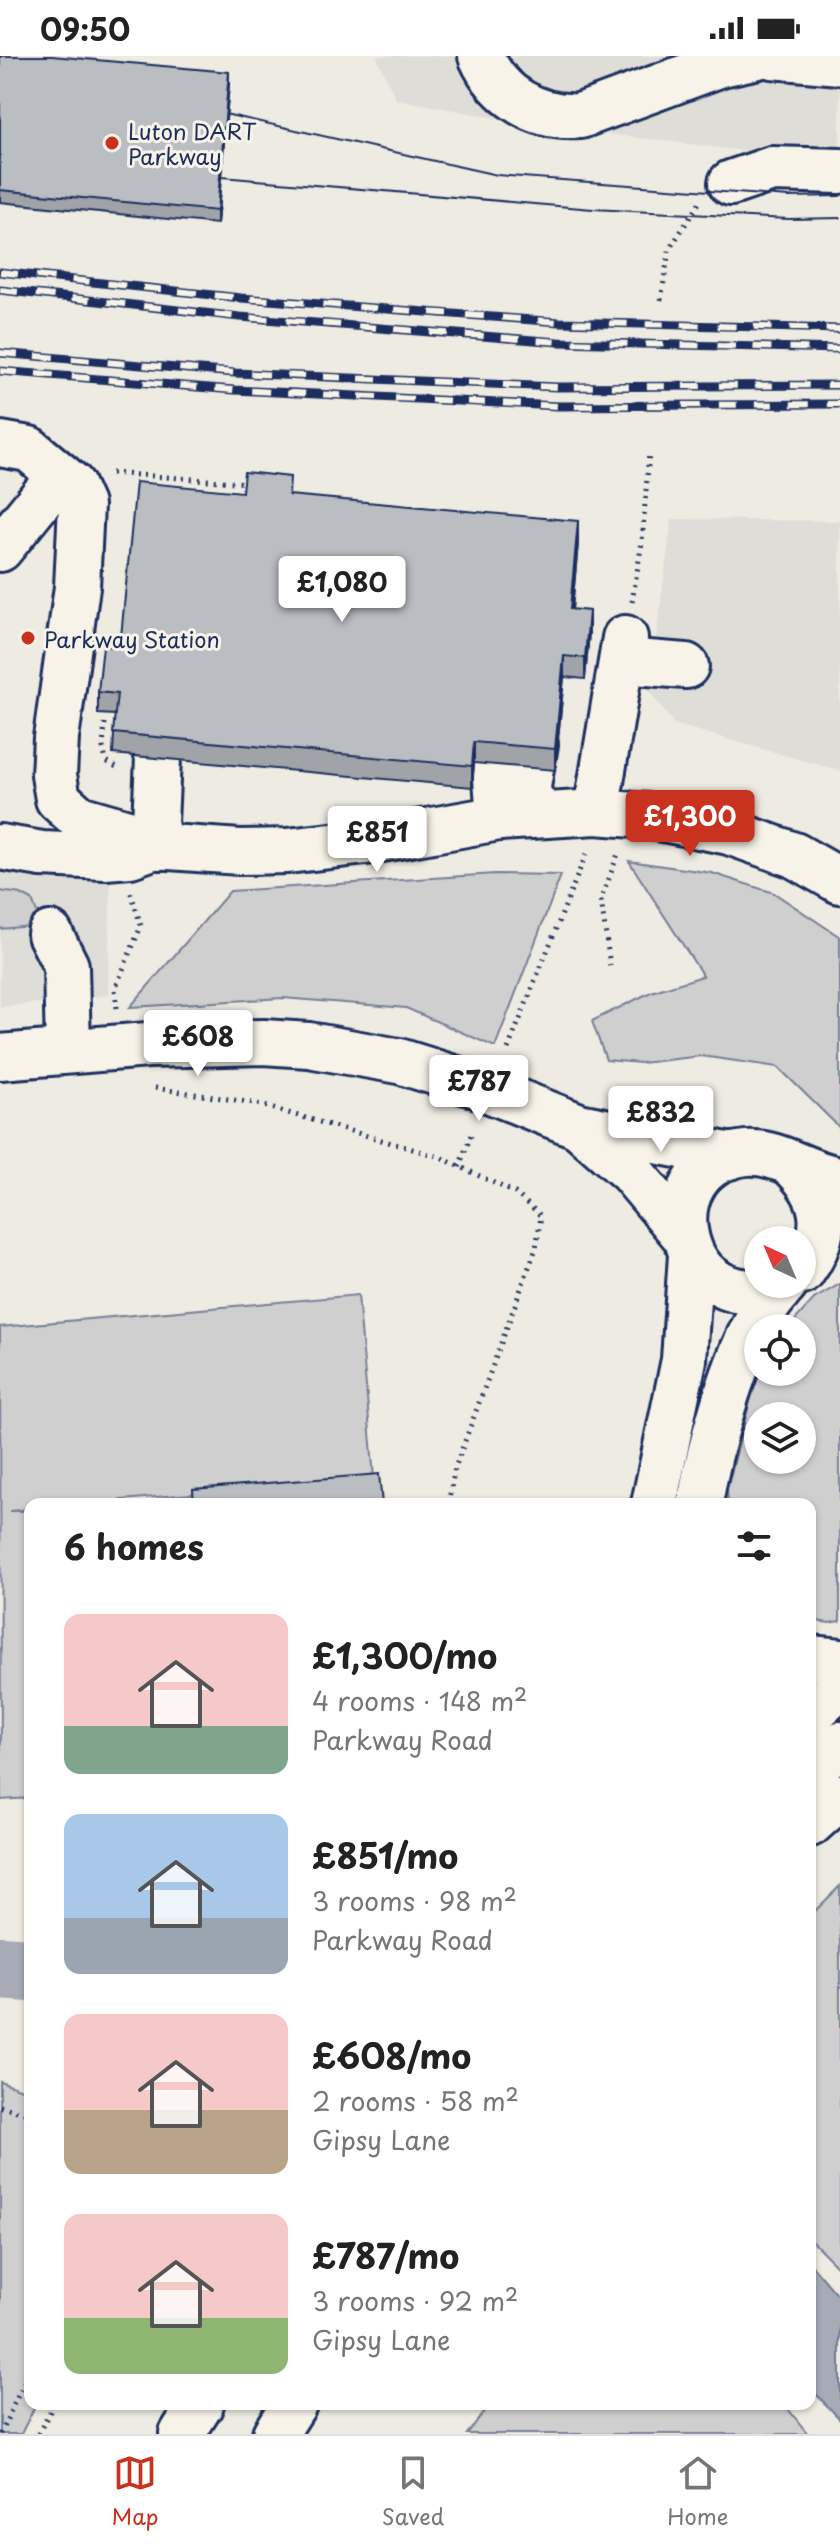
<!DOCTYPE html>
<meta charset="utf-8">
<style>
:root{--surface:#fff;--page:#f2f2f2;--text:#222;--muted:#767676;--line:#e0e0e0;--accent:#c8321e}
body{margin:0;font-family:"Playpen Sans",sans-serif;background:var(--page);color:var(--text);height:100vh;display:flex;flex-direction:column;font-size:30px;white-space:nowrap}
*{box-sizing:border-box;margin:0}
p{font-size:26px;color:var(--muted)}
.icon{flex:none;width:44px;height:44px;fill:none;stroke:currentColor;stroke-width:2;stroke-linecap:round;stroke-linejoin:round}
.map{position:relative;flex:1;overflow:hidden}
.details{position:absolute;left:24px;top:1442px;width:792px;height:912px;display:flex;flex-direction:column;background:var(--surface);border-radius:16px;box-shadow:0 2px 6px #0004}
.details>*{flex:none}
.needle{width:52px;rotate:316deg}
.controls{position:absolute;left:744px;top:1170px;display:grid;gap:16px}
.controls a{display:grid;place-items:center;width:72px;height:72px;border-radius:50%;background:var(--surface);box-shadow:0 2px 6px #0004;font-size:40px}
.price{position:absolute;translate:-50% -68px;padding:0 18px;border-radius:8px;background:#fff;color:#222;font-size:26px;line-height:52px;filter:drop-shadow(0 2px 4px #0008)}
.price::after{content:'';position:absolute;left:50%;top:48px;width:24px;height:18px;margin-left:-12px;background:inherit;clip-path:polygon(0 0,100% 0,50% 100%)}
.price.current{background:var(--accent);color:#fff}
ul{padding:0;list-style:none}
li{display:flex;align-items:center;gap:24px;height:200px;padding:0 40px}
li span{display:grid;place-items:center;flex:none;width:224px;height:160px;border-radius:16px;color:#555}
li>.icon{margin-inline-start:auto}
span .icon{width:96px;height:96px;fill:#fffc;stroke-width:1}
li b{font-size:34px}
h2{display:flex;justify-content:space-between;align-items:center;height:96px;padding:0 40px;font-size:34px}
.status{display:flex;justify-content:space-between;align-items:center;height:56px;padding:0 40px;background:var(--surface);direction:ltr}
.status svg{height:22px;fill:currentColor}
.tabs{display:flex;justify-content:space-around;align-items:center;height:112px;border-top:2px solid var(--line);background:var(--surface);font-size:22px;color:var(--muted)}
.tabs a{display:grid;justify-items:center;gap:4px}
.tabs .current{color:var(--accent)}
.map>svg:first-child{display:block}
</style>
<div class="status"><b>09:50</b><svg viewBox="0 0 49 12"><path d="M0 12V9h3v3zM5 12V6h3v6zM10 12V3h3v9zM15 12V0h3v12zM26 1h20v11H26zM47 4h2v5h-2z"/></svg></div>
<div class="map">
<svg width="840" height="2378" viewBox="0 0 840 2378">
<rect width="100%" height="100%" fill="#eeebe2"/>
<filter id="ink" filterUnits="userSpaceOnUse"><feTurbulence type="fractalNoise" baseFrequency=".0125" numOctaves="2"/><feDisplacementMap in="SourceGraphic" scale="16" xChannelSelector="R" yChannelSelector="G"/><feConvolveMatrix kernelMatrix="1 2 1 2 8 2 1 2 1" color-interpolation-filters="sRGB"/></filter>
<g filter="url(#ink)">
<!-- built -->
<g fill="#deddd8">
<polygon points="376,0 840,0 840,91 760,97 528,68 396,43"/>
<polygon points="672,463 840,465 840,715 674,668 649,635"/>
<polygon points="0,804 111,813 108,939 0,951"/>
</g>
<!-- green -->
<g fill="#cfcfcf" stroke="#757f96" stroke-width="2" fill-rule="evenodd">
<polygon points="629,805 712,817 774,837 840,881 840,1072 778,1011 701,1000 641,1007 606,1004 592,965 651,936 703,920"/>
<polygon points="495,818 561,819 495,991 406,952 283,942 130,951 230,835"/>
<polygon points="0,835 21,838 32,844 38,860 32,870 0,873"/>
<path d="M840,1228V1565L829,1567L810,1564V1448H728L727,1433L754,1330L761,1316H802V1272H788L814,1243ZM758,1360H802V1404H758Z"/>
<polygon points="358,1239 374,1422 76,1448 30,1448 30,1453 9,1455 30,1455 30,1742 1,1744 0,1271"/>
<polygon points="840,1830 840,2213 810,2183 810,1860"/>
<polygon points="0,2025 30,2036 30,2348 36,2348 21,2378 0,2378"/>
<polygon points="490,2348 784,2348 808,2378 467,2378"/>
</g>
<!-- water -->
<polygon fill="#a6abb5" stroke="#6e7992" stroke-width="2" points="810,2207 840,2242 840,2363 810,2332"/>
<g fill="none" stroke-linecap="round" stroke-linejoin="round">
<!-- river -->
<polyline stroke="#a6abb5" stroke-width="64" points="0,1912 30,1914"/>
<defs>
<g id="minor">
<path d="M481,0C499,41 537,63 580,60L721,8L758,0"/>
<polyline points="772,0 840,6"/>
<polyline points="731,127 772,113 840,115"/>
<polyline points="0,388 29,393 72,429 81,449 77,531 56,682 54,719 58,743 79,762 131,777 155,790"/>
<polyline points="0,493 44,439 60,429 72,429"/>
<polyline points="622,605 686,610"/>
<polyline points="145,655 158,702 155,767 160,791"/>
<polyline points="497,687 495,709 499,762"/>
<polyline points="535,688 527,737 541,758"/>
<polyline points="596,756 625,582"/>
<polyline points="0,791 42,798 105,801 130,799 155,790 240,796 287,795 366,786 499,762 596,756 648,760 729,776 794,799 840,825"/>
<polyline points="50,878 66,910 68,995"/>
<polyline points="810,1715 840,1688"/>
</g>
<g id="major">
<polyline points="0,1001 148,989 263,986 309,989 399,1005 476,1029 579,1070 732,1100"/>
<polyline points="581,1072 631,1116 684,1179"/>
<path d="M795,1111C828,1145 830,1177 802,1216"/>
<path d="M785,1228C678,1272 643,1108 746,1097C777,1094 808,1119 840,1123"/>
</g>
<g id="highway">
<polyline points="654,1448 684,1304 691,1199"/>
<path d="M700,1448C708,1396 733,1303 761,1259C768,1248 776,1239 784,1229"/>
<polyline points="810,1602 840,1605"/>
<polyline points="810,1658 840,1631"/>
<polyline points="810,1768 840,1741"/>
<polyline points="182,2378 201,2348"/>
<polyline points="275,2378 294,2348"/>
</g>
</defs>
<!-- minor casing -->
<use href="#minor" stroke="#1b2f5e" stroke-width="50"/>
<!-- major casing -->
<use href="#major" stroke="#1b2f5e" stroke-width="50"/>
<!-- highway casing -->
<use href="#highway" stroke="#1b2f5e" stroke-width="50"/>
<!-- path -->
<g stroke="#1b2f5e" stroke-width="5" stroke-dasharray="2 6" stroke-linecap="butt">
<polyline points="661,244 669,194 699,147"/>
<polyline points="111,417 248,427"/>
<polyline points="632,546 642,486 649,396"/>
<polyline points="105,667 103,691 106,705 120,713"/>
<polyline points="610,910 601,844 618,798"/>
<polyline points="117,952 115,933 141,870 131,837"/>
<polyline points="508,993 586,798"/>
<polyline points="155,1032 254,1047 440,1101 515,1137 541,1160 536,1192 455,1412 448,1448"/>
<polyline points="459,1111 471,1079"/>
<polyline points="0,2050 30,2059"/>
<polyline points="0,2378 30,2314"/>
<polyline points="38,2378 54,2348"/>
</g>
<!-- minor -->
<use href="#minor" stroke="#f7f3e8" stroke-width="44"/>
<!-- major -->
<use href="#major" stroke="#f7f3e8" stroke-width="44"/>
<!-- highway -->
<use href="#highway" stroke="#f7f3e8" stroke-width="44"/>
<!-- tram -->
<g stroke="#1b2f5e" stroke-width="2">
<polyline points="216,56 497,119 789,141 840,140"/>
<polyline points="210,120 593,153 789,163 840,162"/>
</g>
<defs>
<g id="rail">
<polyline points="0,216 241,242 560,266 840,273"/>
<polyline points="0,234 240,261 559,286 840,293"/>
<polyline points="0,297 235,317 557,331 840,329"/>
<polyline points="0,315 234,334 558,350 840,348"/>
</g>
</defs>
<!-- rail casing -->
<use href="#rail" stroke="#1b2f5e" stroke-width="9"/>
<!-- rail -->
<use href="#rail" stroke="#f7f3e8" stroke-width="6" stroke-dasharray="18" stroke-linecap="butt"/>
</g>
<!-- wall -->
<g fill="#a0a3a7" stroke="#1b2f5e" stroke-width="2">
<polygon points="0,0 229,28 217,168 0,146"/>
<polygon points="578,487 572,553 589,576 585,623 564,621 555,714 474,707 472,731 113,698 115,659 98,658 98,636 120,591"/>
</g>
<!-- shaded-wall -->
<g fill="#828488" stroke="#1b2f5e" stroke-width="2">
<polygon points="229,16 229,28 217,168 217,155"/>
<polygon points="578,465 578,487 570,575 570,553"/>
<polygon points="589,555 589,576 585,623 585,602"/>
<polygon points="564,600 564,621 555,714 555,693"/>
<polygon points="474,686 474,707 472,731 472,710"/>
</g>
<!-- building -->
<g fill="#babdc2" stroke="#1b2f5e" stroke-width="2">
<polygon points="0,0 52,0 229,16 217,155 0,134"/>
<polygon points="244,416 290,421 289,439 578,465 570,553 589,555 585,602 564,600 555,693 474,686 472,710 113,677 117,638 98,636 103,590 120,591 136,426 242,436"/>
<polygon points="379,1418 382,1448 194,1448 193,1433"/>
</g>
</g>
<!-- markers -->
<g fill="#c8321e" stroke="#f7f3e8" stroke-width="3">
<circle cx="112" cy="87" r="8"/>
<circle cx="28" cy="582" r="8"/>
</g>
<g text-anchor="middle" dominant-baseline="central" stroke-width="6" stroke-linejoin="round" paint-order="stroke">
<!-- poi labels -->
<g font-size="22" fill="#1b2f5e" stroke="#f7f3e8" text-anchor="start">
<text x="128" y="74">Luton DART<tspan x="128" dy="25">Parkway</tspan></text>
<text x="44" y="582">Parkway Station</text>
</g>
</g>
</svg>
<div class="controls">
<a><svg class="needle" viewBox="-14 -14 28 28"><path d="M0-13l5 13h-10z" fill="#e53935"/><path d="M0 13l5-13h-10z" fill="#767676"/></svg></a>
<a><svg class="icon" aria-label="locate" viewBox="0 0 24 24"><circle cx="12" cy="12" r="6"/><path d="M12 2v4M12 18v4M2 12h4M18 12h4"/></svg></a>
<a><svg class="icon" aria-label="layers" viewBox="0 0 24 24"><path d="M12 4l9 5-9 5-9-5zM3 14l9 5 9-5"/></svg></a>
</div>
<b class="price" style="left:342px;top:568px">£1,080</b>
<b class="price current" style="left:690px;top:802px">£1,300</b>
<b class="price" style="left:377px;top:818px">£851</b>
<b class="price" style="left:198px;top:1022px">£608</b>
<b class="price" style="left:479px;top:1067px">£787</b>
<b class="price" style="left:661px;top:1098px">£832</b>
<section class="details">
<h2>6 homes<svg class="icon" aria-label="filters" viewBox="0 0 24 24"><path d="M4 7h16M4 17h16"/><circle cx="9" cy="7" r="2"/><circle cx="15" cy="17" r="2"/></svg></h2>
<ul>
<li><span style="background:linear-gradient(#f6c9c9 70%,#7fa58c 0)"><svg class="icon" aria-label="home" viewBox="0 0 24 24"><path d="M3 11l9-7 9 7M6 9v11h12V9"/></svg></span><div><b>£1,300/mo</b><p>4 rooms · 148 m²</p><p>Parkway Road</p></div></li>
<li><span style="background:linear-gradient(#a9c7e8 65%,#9aa5b1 0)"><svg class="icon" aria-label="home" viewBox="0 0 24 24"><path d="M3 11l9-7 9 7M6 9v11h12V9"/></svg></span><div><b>£851/mo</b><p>3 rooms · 98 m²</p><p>Parkway Road</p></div></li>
<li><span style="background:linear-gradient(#f6c9c9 60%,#b9a48a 0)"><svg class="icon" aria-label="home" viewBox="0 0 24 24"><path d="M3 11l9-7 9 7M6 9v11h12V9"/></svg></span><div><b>£608/mo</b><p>2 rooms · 58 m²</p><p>Gipsy Lane</p></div></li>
<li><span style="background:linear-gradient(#f6c9c9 65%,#8fb573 0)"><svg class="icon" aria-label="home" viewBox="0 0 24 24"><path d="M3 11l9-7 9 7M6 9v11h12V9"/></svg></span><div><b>£787/mo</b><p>3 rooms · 92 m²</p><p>Gipsy Lane</p></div></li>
</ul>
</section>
</div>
<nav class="tabs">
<a class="current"><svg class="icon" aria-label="map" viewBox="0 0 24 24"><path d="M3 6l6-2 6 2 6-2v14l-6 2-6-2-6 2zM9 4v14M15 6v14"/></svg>Map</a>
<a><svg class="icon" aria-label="saved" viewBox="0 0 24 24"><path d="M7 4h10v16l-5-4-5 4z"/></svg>Saved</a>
<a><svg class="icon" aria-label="home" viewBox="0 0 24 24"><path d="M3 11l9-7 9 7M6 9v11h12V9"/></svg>Home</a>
</nav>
